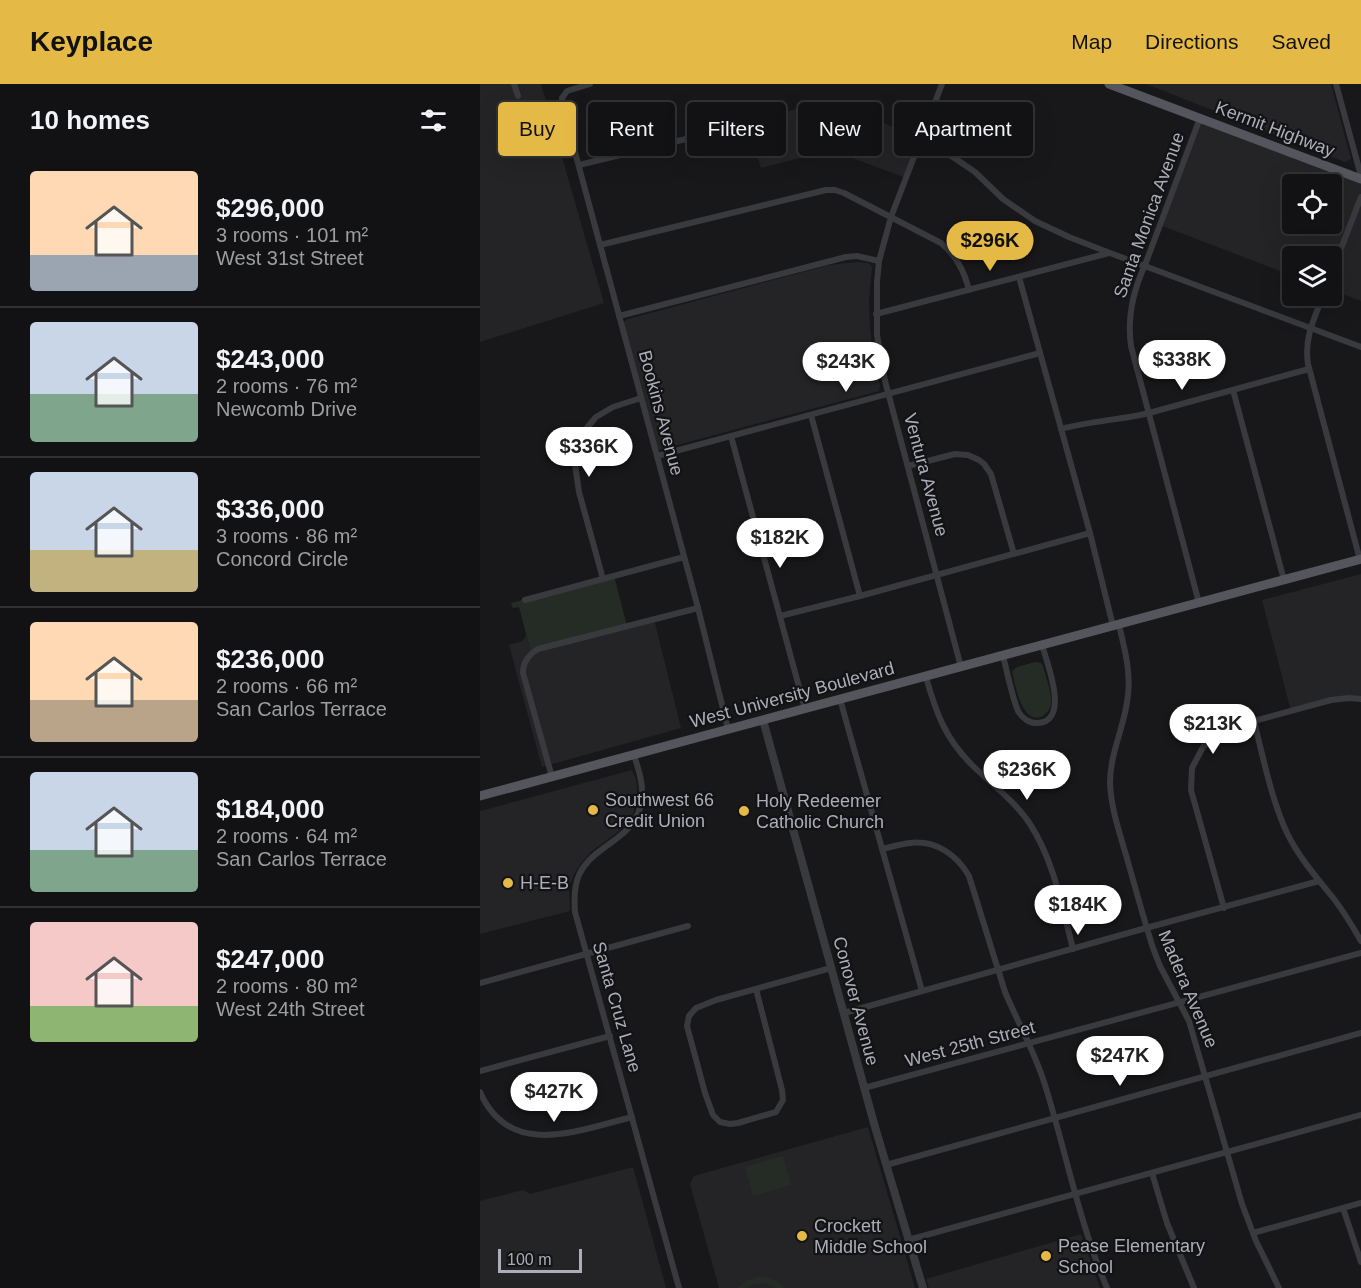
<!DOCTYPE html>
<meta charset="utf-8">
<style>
:root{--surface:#121214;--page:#1f2022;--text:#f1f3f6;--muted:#9c9ea0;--line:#313234;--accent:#e4b946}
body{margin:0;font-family:Arial,sans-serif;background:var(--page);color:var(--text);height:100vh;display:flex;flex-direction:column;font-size:22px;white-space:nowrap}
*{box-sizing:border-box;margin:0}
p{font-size:20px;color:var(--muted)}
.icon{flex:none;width:33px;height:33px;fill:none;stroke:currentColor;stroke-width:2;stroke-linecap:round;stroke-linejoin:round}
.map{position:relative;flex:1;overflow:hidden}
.details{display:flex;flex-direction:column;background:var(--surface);width:480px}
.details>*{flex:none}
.guide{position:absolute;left:18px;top:18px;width:570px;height:54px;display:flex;gap:12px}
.buttons{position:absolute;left:802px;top:90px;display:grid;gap:12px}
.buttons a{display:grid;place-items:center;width:60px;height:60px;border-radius:6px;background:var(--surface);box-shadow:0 6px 24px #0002,0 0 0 2px var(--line);font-size:30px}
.scale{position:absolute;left:18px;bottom:15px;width:84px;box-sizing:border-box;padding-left:6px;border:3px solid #abaeb8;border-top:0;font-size:16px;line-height:21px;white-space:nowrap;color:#abaeb8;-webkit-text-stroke:4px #131315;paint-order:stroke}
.price{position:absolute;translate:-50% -51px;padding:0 14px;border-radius:21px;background:#fff;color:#222;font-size:20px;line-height:39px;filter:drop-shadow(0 2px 3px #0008)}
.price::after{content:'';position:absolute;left:50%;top:36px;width:18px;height:14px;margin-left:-9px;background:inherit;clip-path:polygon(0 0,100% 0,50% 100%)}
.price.active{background:var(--accent);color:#111}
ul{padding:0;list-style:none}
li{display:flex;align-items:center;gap:18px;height:150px;padding:0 30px}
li+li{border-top:2px solid var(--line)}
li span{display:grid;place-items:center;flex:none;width:168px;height:120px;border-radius:6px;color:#555}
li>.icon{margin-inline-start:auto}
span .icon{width:72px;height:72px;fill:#fffc;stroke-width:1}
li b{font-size:26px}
h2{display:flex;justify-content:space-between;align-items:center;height:72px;padding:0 30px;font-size:26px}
.pill{padding:0 21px;border-radius:6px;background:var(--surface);box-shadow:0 6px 24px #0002,0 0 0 2px var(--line);font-size:21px;line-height:54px}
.pill.active{background:var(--accent);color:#111}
header{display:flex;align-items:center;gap:36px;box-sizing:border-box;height:84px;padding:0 30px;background:var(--accent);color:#111}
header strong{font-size:28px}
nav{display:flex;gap:33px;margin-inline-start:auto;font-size:21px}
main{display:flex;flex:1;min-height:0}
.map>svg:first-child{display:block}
</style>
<header>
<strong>Keyplace</strong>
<nav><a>Map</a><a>Directions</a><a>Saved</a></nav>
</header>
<main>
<section class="details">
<h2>10 homes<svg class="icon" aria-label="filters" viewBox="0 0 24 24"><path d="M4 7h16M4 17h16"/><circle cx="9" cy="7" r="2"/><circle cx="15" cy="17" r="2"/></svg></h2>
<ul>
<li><span style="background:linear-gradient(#ffd9b3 70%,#9aa5b1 0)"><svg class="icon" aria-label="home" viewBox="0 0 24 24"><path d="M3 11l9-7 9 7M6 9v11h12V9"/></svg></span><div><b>$296,000</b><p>3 rooms · 101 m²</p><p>West 31st Street</p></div></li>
<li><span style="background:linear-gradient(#c9d6e8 60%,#7fa58c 0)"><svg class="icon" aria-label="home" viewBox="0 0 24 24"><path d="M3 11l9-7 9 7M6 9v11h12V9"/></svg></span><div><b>$243,000</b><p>2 rooms · 76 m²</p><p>Newcomb Drive</p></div></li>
<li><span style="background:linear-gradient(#c9d6e8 65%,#c2b280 0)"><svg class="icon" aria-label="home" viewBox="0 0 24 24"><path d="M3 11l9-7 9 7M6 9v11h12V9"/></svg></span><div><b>$336,000</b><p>3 rooms · 86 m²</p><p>Concord Circle</p></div></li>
<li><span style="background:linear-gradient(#ffd9b3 65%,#b9a48a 0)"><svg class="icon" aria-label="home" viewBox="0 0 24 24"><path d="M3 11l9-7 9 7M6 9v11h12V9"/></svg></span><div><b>$236,000</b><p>2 rooms · 66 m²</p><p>San Carlos Terrace</p></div></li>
<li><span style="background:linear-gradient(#c9d6e8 65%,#7fa58c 0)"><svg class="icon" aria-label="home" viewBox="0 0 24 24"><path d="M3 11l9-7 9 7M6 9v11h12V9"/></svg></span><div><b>$184,000</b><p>2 rooms · 64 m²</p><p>San Carlos Terrace</p></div></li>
<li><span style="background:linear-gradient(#f6c9c9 70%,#8fb573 0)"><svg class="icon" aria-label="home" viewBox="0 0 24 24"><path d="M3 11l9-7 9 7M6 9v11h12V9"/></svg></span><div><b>$247,000</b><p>2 rooms · 80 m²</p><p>West 24th Street</p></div></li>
</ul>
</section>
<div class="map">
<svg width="881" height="1204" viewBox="0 0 881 1204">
<rect width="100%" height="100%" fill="#18181a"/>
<!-- built -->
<g fill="#242426" fill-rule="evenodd">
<polygon points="0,0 61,0 124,219 0,258"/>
<polygon points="666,0 851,0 871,75 865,78"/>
<polygon points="341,18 361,21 441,55 426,94 351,66 281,84 268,41 331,20"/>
<path d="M720,34L881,95V217L852,206V172H813V192L680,141ZM813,100H852V140H813Z"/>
<polygon points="378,178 388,179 392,183 389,216 390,242 392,263 400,301 399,307 175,367 179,365 177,363 144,241 144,238 148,235 349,181"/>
<polygon points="881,490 881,615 877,614 811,627 782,516"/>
<polygon points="174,535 201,644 62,683 29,561 43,557 46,551 51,568"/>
<polygon points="152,686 156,695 157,705 157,714 153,730 149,738 143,744 112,767 101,779 94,790 89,803 90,827 0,850 0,727"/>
<polygon points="388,1043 435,1204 239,1204 210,1100 214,1092"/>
<polygon points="153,1083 186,1204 0,1204 0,1117 43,1106 50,1110"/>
<polygon points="601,1150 620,1204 449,1204 446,1195"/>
</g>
<!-- green -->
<g fill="#242c25">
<polygon points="134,492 147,542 51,569 39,523 33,524 31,519"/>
<path d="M555,578L561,579L563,582C566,594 572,608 571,620C570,625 567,629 563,632C542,643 535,600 532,587L537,583Z"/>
<polygon points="303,1072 311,1101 273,1112 265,1083"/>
<path d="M278,1193C289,1193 297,1196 305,1204H297L284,1199L273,1200L266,1204H257L268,1196Z"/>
</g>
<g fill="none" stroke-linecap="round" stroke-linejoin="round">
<!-- minor -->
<g stroke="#393a3e" stroke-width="6">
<polyline points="34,0 38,12"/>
<polyline points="110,0 87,7 82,14 82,20 218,524 248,645"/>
<polyline points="462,0 411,133 399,177 397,198 397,251 405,297 481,583"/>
<polyline points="856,0 881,92"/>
<polyline points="441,56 473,73 495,88 523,115 555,137 589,153 630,169 881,263"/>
<polyline points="99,81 239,47 255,45"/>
<path d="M120,161L346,106H355L364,109L461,159C476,172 484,186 489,206"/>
<polyline points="852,188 881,113"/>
<polyline points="539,193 610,449 633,542"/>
<path d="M843,212C834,235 824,254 828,280L880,476"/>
<polyline points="396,230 629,169"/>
<polyline points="139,232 366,173 377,172 399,177"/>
<polyline points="753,306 804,496"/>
<polyline points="331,331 380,512"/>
<path d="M581,345C610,337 640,336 669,329L829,285"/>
<polyline points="251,352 325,625"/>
<polyline points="177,372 560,269"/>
<polyline points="428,382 475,370 488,371 499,376 504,380 511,390 534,470"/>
<polyline points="123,495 99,408 95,380 97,366 105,346 116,333 133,323 161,314"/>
<polyline points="45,516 204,473"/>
<path d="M719,519L651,262C647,234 653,207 665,181L720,34"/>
<polyline points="300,532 380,512 610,449"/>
<path d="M639,541C645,566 652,592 647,618C643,646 630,670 630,699C631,724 639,747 646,771C655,802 663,833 673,864L680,882L709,937L762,1120L776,1157L799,1204"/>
<path d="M523,572C527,587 532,613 538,627C542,634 549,639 557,639C591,638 567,579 562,561"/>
<path d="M446,593C456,629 465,654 492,681C511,700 535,717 550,740C574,777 582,823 593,865"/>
<polyline points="360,615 442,907"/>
<path d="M774,637C783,673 792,718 808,751C820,775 838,795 854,815C864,828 873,843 881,857"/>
<path d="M154,671C158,684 163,698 162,712C159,757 115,757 99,791C94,802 94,815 95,828L199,1204"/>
<path d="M72,693L43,589C43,578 48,571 58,565L218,524"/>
<path d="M402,765C411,763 421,760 430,759C456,756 477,771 489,792L525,908C538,939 555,968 565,1001C586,1068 599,1138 627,1204"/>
<polyline points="744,824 711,706 712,684 723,663 737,651 759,641 851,616 869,614 881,615"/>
<polyline points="0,899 208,842"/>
<polyline points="276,905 302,1006 303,1016 296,1028 258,1039 250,1040 240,1038 233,1031 225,1009 207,942 209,932 216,924 236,916 351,884"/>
<polyline points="364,929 666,844 839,797"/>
<polyline points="0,987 130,952"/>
<polyline points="384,1004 881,869"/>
<path d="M0,1008C30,1076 99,1046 152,1033"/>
<polyline points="406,1081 881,949"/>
<polyline points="672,1089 687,1139 714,1204"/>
<polyline points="863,1124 881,1178"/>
<polyline points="773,1149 881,1119"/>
<polyline points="428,1156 881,1031"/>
</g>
<!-- tertiary -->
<polyline stroke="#393a3e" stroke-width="8" points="283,636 395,1043 443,1204"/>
<!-- primary -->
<g stroke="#55565d" stroke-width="9">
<polyline points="629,0 881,95"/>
<polyline points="0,712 881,475"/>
</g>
</g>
<!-- markers -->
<g fill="#e4b946" stroke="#131315" stroke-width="2">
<circle cx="113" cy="726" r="6"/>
<circle cx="264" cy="727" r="6"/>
<circle cx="28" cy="799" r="6"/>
<circle cx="322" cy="1152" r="6"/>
<circle cx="566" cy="1172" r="6"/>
</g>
<g text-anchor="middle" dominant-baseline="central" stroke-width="4.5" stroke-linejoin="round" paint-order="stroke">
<!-- street labels -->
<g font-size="18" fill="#abaeb8" stroke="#131315">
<text transform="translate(795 45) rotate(21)">Kermit Highway</text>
<text transform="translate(669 131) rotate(-70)">Santa Monica Avenue</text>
<text transform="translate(181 329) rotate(75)">Bookins Avenue</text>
<text transform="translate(446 391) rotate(75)">Ventura Avenue</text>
<text transform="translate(312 611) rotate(-15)">West University Boulevard</text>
<text transform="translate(708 905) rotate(67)">Madera Avenue</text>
<text transform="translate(376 917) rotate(75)">Conover Avenue</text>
<text transform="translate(137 923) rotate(74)">Santa Cruz Lane</text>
<text transform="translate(490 960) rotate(-15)">West 25th Street</text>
</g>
<!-- poi labels -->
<g font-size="18" fill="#abaeb8" stroke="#131315" text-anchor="start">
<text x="125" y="716">Southwest 66<tspan x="125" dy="21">Credit Union</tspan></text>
<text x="276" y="717">Holy Redeemer<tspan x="276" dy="21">Catholic Church</tspan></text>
<text x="40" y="799">H-E-B</text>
<text x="334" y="1142">Crockett<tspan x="334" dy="21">Middle School</tspan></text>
<text x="578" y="1162">Pease Elementary<tspan x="578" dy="21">School</tspan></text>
</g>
</g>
</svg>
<div class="buttons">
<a><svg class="icon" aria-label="locate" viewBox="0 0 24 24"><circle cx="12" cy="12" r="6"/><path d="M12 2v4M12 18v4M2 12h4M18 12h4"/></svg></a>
<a><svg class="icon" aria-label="layers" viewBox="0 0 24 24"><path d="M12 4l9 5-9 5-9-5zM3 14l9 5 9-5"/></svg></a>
</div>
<div class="scale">100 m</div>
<b class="price active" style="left:510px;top:188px">$296K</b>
<b class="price" style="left:702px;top:307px">$338K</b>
<b class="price" style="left:366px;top:309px">$243K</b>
<b class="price" style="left:109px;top:394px">$336K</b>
<b class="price" style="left:300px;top:485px">$182K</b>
<b class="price" style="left:733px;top:671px">$213K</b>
<b class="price" style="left:547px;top:717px">$236K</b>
<b class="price" style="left:598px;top:852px">$184K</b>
<b class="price" style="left:640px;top:1003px">$247K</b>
<b class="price" style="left:74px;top:1039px">$427K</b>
<div class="guide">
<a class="pill active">Buy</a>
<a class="pill">Rent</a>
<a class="pill">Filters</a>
<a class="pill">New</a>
<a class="pill">Apartment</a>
</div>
</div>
</main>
